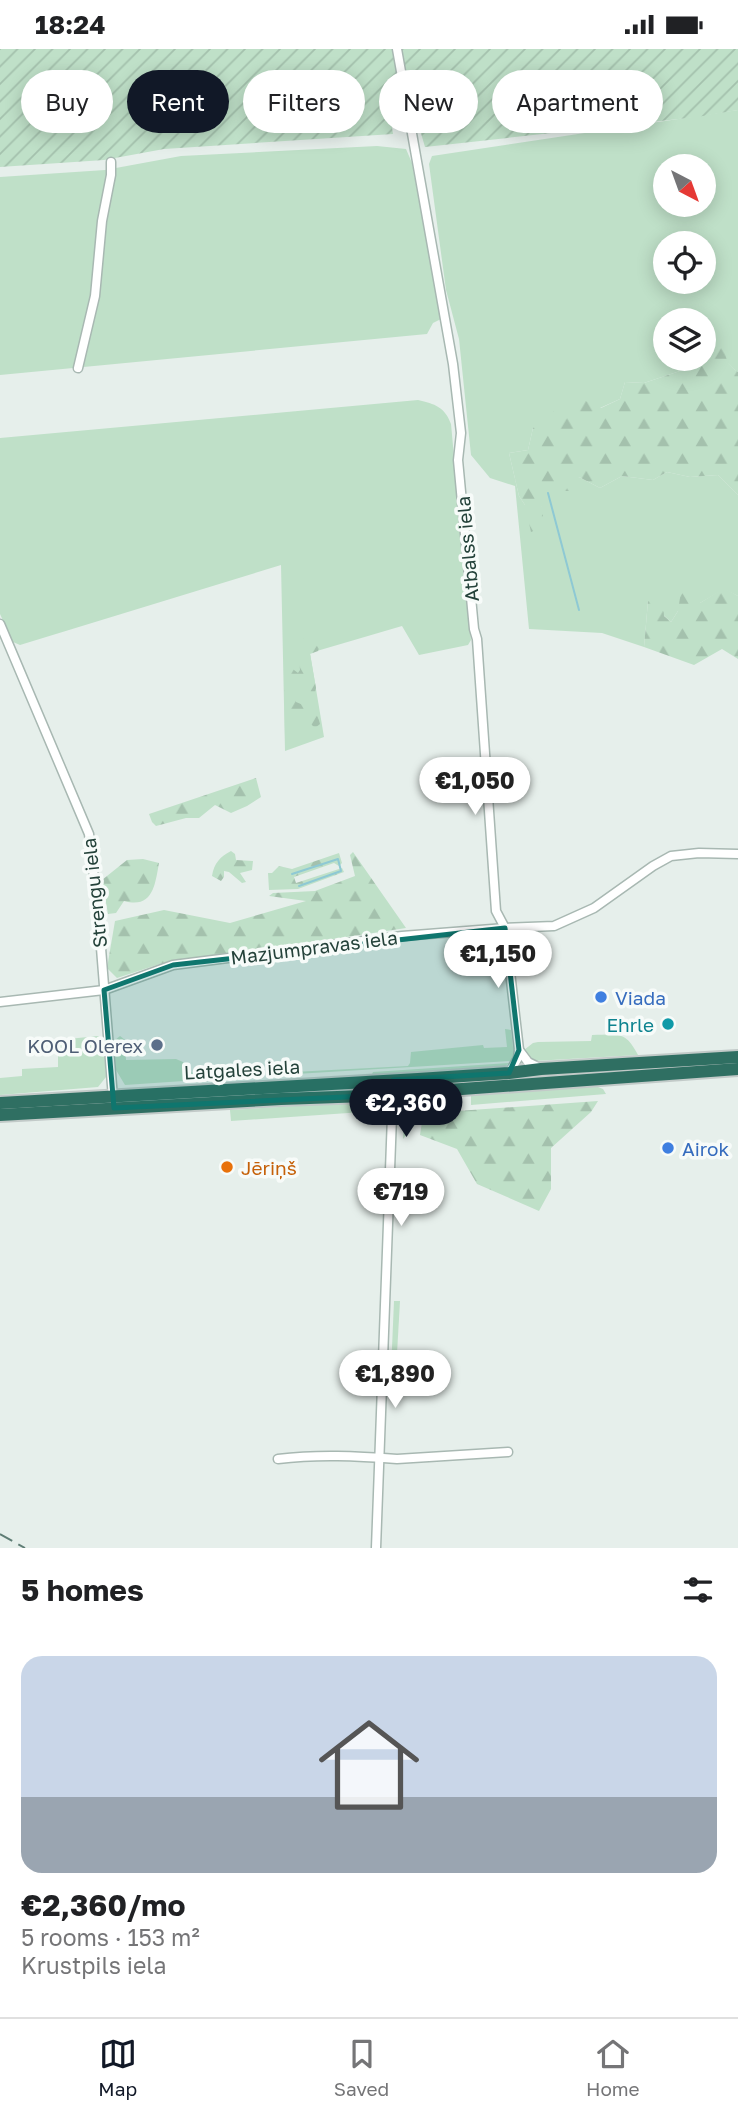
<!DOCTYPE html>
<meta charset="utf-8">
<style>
:root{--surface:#fff;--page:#f2f2f2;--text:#202124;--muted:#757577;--line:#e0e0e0;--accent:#111827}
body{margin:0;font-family:"Golos Text",sans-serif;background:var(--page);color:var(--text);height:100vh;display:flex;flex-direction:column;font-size:26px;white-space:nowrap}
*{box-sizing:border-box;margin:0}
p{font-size:23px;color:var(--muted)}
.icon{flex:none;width:38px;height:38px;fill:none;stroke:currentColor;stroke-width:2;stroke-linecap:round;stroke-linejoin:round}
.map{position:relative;height:1499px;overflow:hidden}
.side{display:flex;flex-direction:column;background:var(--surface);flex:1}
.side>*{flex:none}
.top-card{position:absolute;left:21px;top:21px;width:696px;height:63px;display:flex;gap:14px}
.needle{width:46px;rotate:139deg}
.controls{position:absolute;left:653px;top:105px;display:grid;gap:14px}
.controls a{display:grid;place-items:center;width:63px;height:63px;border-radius:50%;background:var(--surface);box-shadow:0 4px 18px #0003;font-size:35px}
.price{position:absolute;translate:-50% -60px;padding:0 16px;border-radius:24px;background:#fff;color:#222;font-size:23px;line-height:46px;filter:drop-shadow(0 2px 4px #0008)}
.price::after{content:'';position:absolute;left:50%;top:42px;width:21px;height:16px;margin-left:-10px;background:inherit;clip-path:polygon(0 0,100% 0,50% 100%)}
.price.current{background:var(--accent);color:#fff}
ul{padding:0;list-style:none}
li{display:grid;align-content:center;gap:14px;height:371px;padding:0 21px}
li span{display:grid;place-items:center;height:217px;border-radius:21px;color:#555}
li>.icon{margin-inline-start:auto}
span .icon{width:126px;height:126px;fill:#fffc;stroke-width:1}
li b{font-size:30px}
h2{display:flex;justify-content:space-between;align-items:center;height:84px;padding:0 21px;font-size:30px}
.chip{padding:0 24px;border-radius:32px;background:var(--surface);box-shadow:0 4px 18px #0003;font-size:24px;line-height:63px}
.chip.current{background:var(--accent);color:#fff}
.status{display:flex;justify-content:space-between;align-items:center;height:49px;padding:0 35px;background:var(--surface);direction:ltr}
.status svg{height:19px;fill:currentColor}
.dock{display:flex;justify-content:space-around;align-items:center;height:98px;border-top:2px solid var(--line);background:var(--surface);font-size:19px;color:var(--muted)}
.dock a{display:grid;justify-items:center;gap:4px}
.dock .current{color:var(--accent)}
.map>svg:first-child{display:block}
</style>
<div class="status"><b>18:24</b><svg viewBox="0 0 49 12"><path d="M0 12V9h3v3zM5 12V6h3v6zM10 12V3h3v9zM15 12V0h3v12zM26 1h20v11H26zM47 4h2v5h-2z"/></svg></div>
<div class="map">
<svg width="738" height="1499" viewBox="0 0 738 1499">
<defs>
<pattern id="forest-firs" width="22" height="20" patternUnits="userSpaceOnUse" patternTransform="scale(1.75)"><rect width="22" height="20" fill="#bfe0c8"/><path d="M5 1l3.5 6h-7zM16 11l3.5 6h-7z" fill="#a4c1ad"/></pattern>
<pattern id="garden-furrows" width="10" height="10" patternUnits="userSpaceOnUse" patternTransform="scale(1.75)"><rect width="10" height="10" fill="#bfe0c8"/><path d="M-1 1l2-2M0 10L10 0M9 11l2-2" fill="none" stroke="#a4c1ad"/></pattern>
</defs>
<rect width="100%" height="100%" fill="#e6efeb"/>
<!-- green -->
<g fill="#bfe0c8" fill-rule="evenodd">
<path d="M738,61V323C723,314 717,293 709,278L704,280V271H665V310H685L680,322L644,334L625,333L620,350L600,359L533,379L528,401L509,404L519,447L525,456L541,458L550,441L579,428L600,439L622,427L653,431L667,423L690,428L718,426L738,446V547L724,540L700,554L678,562L671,573L648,552L644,598L602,584L529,580L515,437L490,429L471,406L459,290L446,241L429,115L432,107ZM665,117H704V156H665ZM665,194H704V233H665Z"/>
<polygon points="377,97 406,100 412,114 441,270 433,274 427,285 0,326 0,128 105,121 181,107"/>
<path d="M418,351C435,355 445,358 451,375L471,591L468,596L419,606L402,577L310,604L324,688L285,702L281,516L20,596L13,593L0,565V389Z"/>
<polygon points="505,980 511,981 514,1007 510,1012 279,1026 280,1023 288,1021 293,1023 408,1017 410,1014 411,1003 483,996 484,999 507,998"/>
<path d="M592,986C618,986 625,981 638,1006L534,1012L526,1008L524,1001L533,994L538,993L591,992Z"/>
<polygon points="98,987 103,990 106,1028 98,1038 0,1046 0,1029 22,1027 22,1020 58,1018 58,991"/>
<polygon points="120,987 125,991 126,1011 176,1010 183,1013 198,1031 125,1036 116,1021 114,992"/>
<polygon points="509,1014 504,1018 397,1025 386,1024 371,1027 373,1023"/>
<polygon points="598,1038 603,1040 606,1045 471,1056 471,1046 500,1041"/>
<path d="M445,1047H452V1057L399,1061C410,1046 429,1051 445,1047Z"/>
<polygon points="364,1053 365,1061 363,1063 231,1072 230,1061"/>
<polygon points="424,1063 425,1064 403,1090 404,1065"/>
<polygon points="394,1252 400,1252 396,1322 391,1322"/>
</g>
<!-- forest -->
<g fill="url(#forest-firs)">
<path d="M709,278L726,283C725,300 722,313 738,323V446L718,426L690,428L667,423L653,431L622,427L600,439L579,428L572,442H550L553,454L541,458L545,477L531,483L525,456L519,447L509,404L528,401L533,379L559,358L584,351L601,359L620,350L625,333L644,334L680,322L685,310H704V280Z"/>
<polygon points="724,539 738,547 738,610 722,600 694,616 644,598 648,552 663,555 664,567 671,573 678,562 681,542 700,554"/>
<polygon points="319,581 325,584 318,602 310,605 316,639 315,643 302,645 295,650 296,653 308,658 317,664 320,675 315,679 306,670 298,668 292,687 285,688 284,617 290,618 298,624 300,621 299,608 304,589"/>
<polygon points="256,729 261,748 247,757 231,764 215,756 199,769 186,769 156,777 152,773 149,765"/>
<path d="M231,802L235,805L236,811L253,812L252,821L240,824L246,833L242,834L229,823L224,822V828L221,832L212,827C214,814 220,808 231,802Z"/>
<polygon points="353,803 406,879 248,903 172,911 117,929 107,919 115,872 164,861 230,874 306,852 269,847 273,844 315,842 355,827 350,806"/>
<polygon points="339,804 342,814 339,817 334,814 294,828 296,834 342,819 344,823 298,840 269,841 268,824 272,824 279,817 292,820"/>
<path d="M143,810L159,814C155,836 153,860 124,852L116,864L108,865L102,831L127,811Z"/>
<polygon points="598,1052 591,1063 551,1099 551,1140 539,1162 477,1135 457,1100 420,1086 422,1073 429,1064"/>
</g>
<!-- garden -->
<polygon fill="url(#garden-furrows)" points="0,0 738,0 738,61 697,68 425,98 413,57 389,57 393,85 164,100 104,111 0,118"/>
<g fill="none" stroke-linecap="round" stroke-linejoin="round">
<!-- stream -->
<g stroke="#8ec9d4" stroke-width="2">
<polyline points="548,444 579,561"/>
<polyline points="292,825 338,810 341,822 299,837"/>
</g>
<defs>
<g id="minor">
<polyline points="397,0 453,315 461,384 458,411 474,580 477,590 496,862 505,879 519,1001 518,1009 509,1024"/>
<polyline points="78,319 95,247 102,172 111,126 111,113"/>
<polyline points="0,575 89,785 99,874 113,1049"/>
<polyline points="0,953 104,941 173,916 402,887 505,879 554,877 594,859 653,817 671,807 699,804 738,805"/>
<polyline points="519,1001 528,1013 540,1019"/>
<path d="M278,1410C318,1405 357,1407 397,1410L508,1403"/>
<polyline points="376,1499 393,1040"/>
</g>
<g id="highway">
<polyline points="0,1054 418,1030 509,1024 541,1020 738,1008"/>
<polyline points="0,1066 281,1050 366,1047 738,1020"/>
</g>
</defs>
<!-- minor casing -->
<use href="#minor" stroke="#a8b8b2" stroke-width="11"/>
<!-- highway casing -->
<use href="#highway" stroke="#c2cac8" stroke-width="16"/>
<!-- minor -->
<use href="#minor" stroke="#fff" stroke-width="8"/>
<!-- highway -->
<use href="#highway" stroke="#2f6f62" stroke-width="12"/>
<!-- rail -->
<polyline stroke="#5f7d75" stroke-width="2" stroke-dasharray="14 7" stroke-linecap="butt" points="0,1485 25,1499"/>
</g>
<!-- marked area -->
<path fill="#0f766e" fill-opacity="0.2" stroke="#0f766e" stroke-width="5" stroke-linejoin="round" d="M505,879L519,1001L509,1024L393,1031V1044L366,1047L114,1059L104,941L173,916Z"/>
<!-- markers -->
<g fill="#3f7fe0" stroke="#f7fbf9" stroke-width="2.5">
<circle cx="601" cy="948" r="7"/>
<circle cx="668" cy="1099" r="7"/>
</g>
<circle fill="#0f9aa8" stroke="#f7fbf9" stroke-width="2.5" cx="668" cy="975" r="7"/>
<circle fill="#5c6f8a" stroke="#f7fbf9" stroke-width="2.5" cx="157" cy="996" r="7"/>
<circle fill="#e8710a" stroke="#f7fbf9" stroke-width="2.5" cx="227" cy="1118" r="7"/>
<g text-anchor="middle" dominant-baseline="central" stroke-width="7" stroke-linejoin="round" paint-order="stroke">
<!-- street labels -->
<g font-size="19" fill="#24423a" stroke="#f7fbf9">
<text transform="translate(467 500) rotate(-95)">Atbalss iela</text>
<text transform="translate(94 844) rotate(-96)">Strengu iela</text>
<text transform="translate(314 898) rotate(-7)">Mazjumpravas iela</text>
<text transform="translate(242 1020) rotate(-3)">Latgales iela</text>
</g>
<!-- shop labels -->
<g font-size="19" fill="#366cbe" stroke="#f7fbf9" text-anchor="start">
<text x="615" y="948">Viada</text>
<text x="682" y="1099">Airok</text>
</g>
<!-- culture labels -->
<g font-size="19" fill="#0d838f" stroke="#f7fbf9" text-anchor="end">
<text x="654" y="975">Ehrle</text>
</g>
<!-- service labels -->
<g font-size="19" fill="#4e5e75" stroke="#f7fbf9" text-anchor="end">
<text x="143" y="996">KOOL Olerex</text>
</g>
<!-- food labels -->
<g font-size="19" fill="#c56008" stroke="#f7fbf9" text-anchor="start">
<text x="241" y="1118">Jēriņš</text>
</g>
</g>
</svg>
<div class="controls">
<a><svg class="needle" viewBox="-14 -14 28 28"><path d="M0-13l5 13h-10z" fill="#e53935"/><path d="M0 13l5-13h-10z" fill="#757577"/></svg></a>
<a><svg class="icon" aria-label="locate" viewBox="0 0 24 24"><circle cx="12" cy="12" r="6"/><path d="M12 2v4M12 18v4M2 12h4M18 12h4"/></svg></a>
<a><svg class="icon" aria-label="layers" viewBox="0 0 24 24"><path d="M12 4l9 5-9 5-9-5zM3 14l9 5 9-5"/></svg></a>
</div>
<b class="price" style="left:475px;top:768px">€1,050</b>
<b class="price" style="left:498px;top:941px">€1,150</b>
<b class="price current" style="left:406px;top:1090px">€2,360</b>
<b class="price" style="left:401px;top:1179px">€719</b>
<b class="price" style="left:395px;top:1361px">€1,890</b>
<div class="top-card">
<a class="chip">Buy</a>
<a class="chip current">Rent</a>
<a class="chip">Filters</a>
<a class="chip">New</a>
<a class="chip">Apartment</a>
</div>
</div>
<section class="side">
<h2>5 homes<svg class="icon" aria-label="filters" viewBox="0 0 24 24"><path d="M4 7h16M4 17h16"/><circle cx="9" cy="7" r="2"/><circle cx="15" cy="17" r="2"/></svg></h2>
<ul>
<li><span style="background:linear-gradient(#c9d6e8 65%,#9aa5b1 0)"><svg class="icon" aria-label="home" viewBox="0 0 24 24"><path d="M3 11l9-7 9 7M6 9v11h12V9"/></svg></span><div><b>€2,360/mo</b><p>5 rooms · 153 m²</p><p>Krustpils iela</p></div></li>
</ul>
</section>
<nav class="dock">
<a class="current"><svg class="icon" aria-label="map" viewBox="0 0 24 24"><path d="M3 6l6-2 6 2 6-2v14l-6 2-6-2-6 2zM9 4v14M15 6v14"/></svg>Map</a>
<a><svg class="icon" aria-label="saved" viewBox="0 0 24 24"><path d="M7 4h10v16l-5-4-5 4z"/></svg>Saved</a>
<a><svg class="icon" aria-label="home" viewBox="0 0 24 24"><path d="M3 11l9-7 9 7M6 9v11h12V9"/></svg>Home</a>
</nav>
